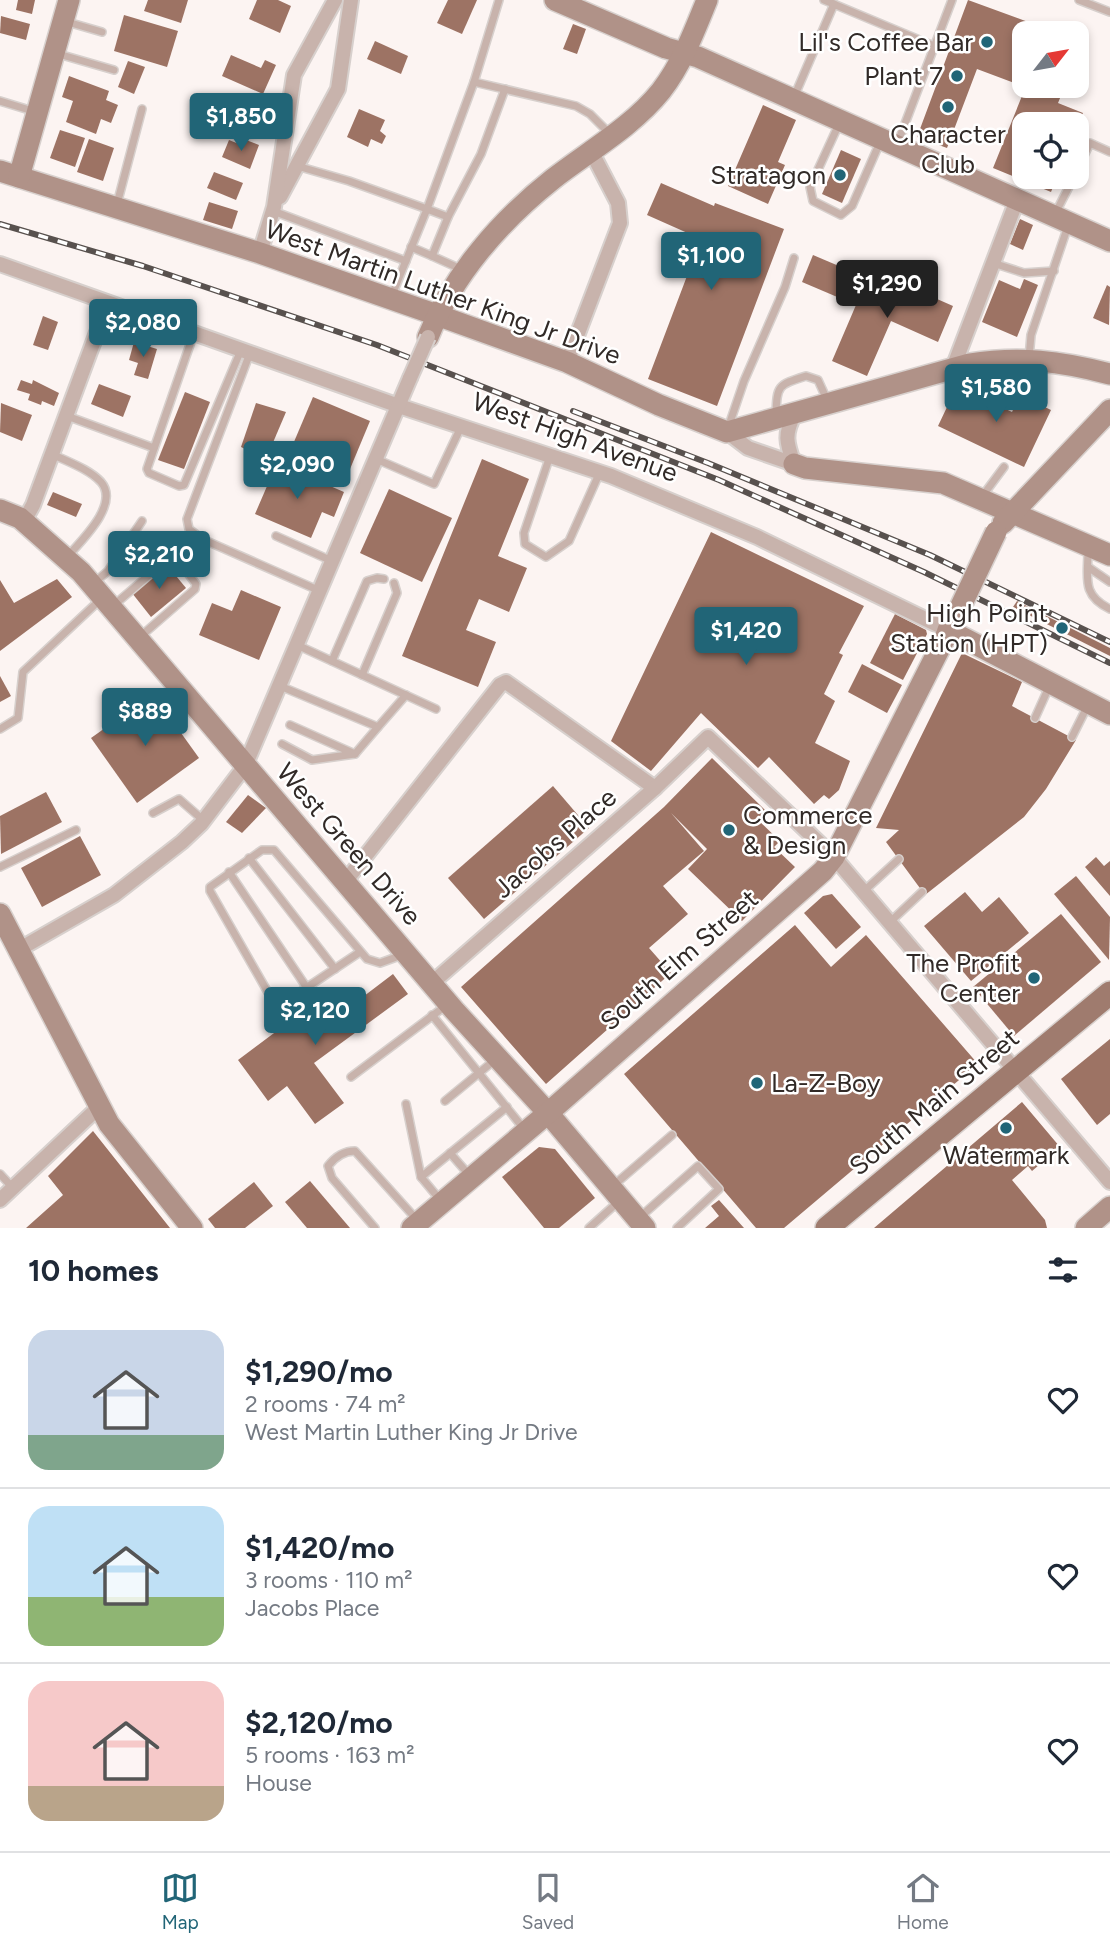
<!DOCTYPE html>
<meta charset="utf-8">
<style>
:root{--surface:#fff;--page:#f6f6f7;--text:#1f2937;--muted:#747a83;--line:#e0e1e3;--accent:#216577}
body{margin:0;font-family:Figtree,sans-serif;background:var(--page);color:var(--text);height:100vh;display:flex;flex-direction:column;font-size:26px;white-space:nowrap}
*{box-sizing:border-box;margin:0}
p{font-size:23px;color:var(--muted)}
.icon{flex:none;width:38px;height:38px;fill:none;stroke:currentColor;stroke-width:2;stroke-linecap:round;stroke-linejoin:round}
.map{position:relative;height:1228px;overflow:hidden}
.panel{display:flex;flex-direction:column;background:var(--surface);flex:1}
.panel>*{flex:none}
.needle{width:46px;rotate:59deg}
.controls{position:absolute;left:1012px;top:21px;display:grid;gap:14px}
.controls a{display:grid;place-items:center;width:77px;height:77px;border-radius:14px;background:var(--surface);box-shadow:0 4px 10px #0003;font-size:35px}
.price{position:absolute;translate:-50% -60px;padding:0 16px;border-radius:7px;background:var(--accent);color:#fff;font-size:23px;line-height:46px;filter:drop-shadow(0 2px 4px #0008)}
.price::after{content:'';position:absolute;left:50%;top:42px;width:21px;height:16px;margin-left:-10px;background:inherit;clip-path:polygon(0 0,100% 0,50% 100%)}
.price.current{background:#222;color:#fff}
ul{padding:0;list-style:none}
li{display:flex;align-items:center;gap:21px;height:175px;padding:0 28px}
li+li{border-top:2px solid var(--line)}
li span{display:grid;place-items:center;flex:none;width:196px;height:140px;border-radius:21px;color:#555}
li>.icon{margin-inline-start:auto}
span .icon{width:84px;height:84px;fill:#fffc;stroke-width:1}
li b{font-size:30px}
h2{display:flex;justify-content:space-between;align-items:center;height:84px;padding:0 28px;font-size:30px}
.tab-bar{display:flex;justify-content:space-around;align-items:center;height:98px;border-top:2px solid var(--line);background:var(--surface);font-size:19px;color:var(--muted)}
.tab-bar a{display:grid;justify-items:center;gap:4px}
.tab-bar .current{color:var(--accent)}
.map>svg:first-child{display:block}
</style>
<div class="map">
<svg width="1110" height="1228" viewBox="0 0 1110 1228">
<rect width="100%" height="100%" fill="#fcf4f2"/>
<!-- building -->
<g fill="#9d7364">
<polygon points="18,0 35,0 32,14 16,10"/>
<polygon points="148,0 188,0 181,23 144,11"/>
<polygon points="257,0 278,0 291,6 280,33 249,19"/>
<polygon points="448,0 477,0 462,34 437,23"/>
<polygon points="968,0 1039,26 1036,33 1024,33 1024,65 1017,84 977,69 947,148 917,137"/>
<polygon points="124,15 178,31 167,67 114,51"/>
<polygon points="1,16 30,24 26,40 0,33"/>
<polygon points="573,24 586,29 577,54 563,49"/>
<polygon points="375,41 408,56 401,74 367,59"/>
<polygon points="231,55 261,68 265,60 276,65 263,94 222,76"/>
<polygon points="128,61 145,67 134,94 118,87"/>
<polygon points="69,76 109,91 106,100 118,105 111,123 101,119 96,134 66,122 73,101 62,97"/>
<polygon points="1026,86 1065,86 1058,103 1083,113 1078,124 1024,124 1024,177 1057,177 1051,192 993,168"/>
<polygon points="763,105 796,120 778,162 785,165 768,204 728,186"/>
<polygon points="238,108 262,116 257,131 233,123"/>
<polygon points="359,109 385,120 380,131 386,136 382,144 371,139 368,147 347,137"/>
<polygon points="60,130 85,138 75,167 50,158"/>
<polygon points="89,139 114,148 103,181 77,172"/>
<polygon points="229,140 244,146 246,140 259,145 250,169 222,157"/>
<polygon points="841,150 861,159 842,203 822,194"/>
<polygon points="214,172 243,183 236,200 207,188"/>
<polygon points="661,183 714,206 715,203 784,229 717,406 648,379 701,239 647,215"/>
<polygon points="209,202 238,211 232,229 203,220"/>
<polygon points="1020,219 1033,225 1023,250 1010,244"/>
<polygon points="813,255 860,275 849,302 802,282"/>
<polygon points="871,270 953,306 938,342 891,321 867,376 832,361"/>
<polygon points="1024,279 1038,285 1017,337 982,322 999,280 1020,289"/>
<polygon points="1107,285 1110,287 1109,325 1093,318"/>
<polygon points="43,316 58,322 48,350 33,345"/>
<polygon points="134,342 157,349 148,379 134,375 138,363 129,360"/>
<polygon points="21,380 32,384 33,380 59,393 54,406 42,401 41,405 28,400 30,394 17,390"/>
<polygon points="99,384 131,396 123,417 91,404"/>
<polygon points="957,386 1012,412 1020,395 1051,410 1024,467 938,426"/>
<polygon points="185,392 210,402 184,469 158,460"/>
<polygon points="313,397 370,421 345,481 288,456"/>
<polygon points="1,403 32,415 22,441 0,432"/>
<polygon points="256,403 286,412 266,459 241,447"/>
<polygon points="482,459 529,479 498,556 527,568 509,612 479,599 466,630 496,642 478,687 402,656"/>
<polygon points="277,463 344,492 334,517 322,512 311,538 255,514"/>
<polygon points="389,489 452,518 422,582 360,553"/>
<polygon points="53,492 82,504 76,517 47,505"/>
<polygon points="711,532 864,606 839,653 843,655 824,694 835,701 815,743 850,761 839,790 829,799 824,795 814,804 769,757 758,768 701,713 651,771 611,741"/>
<polygon points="167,565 186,588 151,617 132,593"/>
<polygon points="57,579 72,597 0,651 0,580 14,603"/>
<polygon points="241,590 281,607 259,660 199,635 212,603 232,611"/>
<polygon points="1017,601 1110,648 1110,656 1013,607"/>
<polygon points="895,614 926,630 927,634 903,680 870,663"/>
<polygon points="962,653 1022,682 1012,706 1076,740 1046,789 1024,817 925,895 886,842 899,830 876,828"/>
<polygon points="862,664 902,685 887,713 848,692"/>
<polygon points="0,676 11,696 0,702"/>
<polygon points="153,694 199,758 137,803 91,738"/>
<polygon points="712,758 766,811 758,820 780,841 774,847 795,867 742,921 688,869 707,849 671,813 704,851 663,886 688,914 649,948 671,973 546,1084 461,987 664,807"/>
<polygon points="553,786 589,828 484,919 448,878"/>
<polygon points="46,792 62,822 1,854 0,816"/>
<polygon points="248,795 266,808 242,833 226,822"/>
<polygon points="80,836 101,875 42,907 21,868"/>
<polygon points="1096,857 1104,866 1110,861 1110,896 1085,867"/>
<polygon points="1076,876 1110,917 1109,960 1054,894"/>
<polygon points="965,892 982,912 999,897 1029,933 971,981 924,926"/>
<polygon points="832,894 861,927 836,949 804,913 823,896"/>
<polygon points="1061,914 1101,962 1014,1036 973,987"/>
<polygon points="795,925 831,967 866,935 978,1064 784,1228 756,1228 624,1074"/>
<polygon points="393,974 408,994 314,1063 344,1103 315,1124 287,1086 268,1101 238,1060 333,989 347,1009"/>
<polygon points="1110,1039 1110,1114 1097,1125 1061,1079"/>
<polygon points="1022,1102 1060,1147 1032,1171 1028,1166 1012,1180 1045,1220 1047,1228 874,1228"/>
<polygon points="93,1131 170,1228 26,1228 63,1195 48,1176"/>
<polygon points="539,1147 555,1149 595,1198 559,1228 544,1228 502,1177"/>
<polygon points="310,1181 350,1228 307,1228 285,1202"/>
<polygon points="254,1182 273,1206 245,1228 215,1228 208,1219"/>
<polygon points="719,1200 744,1228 705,1228 719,1216 711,1206"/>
</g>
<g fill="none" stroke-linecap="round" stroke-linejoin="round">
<defs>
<g id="lane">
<polyline points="499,0 474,82 427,209 448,217 481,154 505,89"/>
<polyline points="824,0 934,46"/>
<polyline points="1079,0 1110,12"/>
<polyline points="64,21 102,32"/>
<polyline points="55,53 114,70"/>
<polyline points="474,82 576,106 590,114 611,135"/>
<polyline points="794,97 834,4"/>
<polyline points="0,101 36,112"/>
<polyline points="839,124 810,187 813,201 841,215 852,206 881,140"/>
<polyline points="898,142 952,0"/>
<polyline points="297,166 349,181 427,209 392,295"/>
<polyline points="1076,173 1090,143 1110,152"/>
<polyline points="117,204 142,109"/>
<polyline points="273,211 406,261"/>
<polyline points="1056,212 1074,177"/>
<polyline points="448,217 432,256 463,270"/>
<polyline points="411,247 432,256"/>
<polyline points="993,263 1024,273 1054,271"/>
<polyline points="194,333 147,469 149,473 179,486 184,485 241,350"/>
<polyline points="250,353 187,519 189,529 202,539 320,591"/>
<polyline points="1029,358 1031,335 1068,226"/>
<path d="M776,414C777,385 778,385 806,376L818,380L828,402"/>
<polyline points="67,416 154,448"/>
<polyline points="728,428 744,381 785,287 794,258"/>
<path d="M52,454C68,462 89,469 101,482C120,504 82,540 67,557"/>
<polyline points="550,456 524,533 525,544 546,557 569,541 600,472"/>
<polyline points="376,459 434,484 461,427"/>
<polyline points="981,498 1004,467"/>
<polyline points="276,536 332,561"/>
<path d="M1088,550C1088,578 1081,595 1110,609"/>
<polyline points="1088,567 1110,582"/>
<polyline points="95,582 108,571 142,521"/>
<polyline points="114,605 168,559 181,564 196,584 195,589 141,636"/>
<polyline points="297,645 436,709"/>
<polyline points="332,661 367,581 377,578 384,579"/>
<polyline points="362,675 397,593 394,583"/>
<polyline points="280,686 378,727 406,695"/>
<polyline points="1035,718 1049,687"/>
<polyline points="0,729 18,718 23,672 102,598"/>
<polyline points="1072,737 1087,707"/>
<polyline points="282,744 312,760 355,754 290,725"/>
<polyline points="355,754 378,727"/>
<polyline points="153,813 179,799 203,820"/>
<polyline points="249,858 335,969"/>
<polyline points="0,867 76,830"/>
<polyline points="229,872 307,988"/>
<polyline points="864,891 899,859"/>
<polyline points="890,922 922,892"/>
<polyline points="360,952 285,1002 274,1003 210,891 210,887 262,850 274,850 367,959 380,963 402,955"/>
<polyline points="432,1015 524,1129"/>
<polyline points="351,1077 448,1004"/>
<polyline points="445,1101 496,1059"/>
<polyline points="406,1104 421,1177"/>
<polyline points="450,1153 470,1176"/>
<polyline points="0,1174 13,1188"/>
<polyline points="614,1185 672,1135"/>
<polyline points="441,1201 421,1177 507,1107"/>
<polyline points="639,1218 698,1166 719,1189 677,1228"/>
<path d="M375,1228L332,1178L328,1166C335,1157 344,1151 355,1151L418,1221"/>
<polyline points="589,1228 618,1202"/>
</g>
<g id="street">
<polyline points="280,197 338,89 351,0"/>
<polyline points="260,253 274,207 294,75 335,0"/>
<polyline points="0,264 399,406 611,476 757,537 948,630"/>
<polyline points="567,362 620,223 618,203 591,151"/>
<polyline points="953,368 1017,200"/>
<polyline points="727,432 748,448 794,464"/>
<path d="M794,464C786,442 784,434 795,413"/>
<polyline points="24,521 33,505 108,303"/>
<polyline points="345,882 500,685 506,682 655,788"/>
<polyline points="18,950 114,895 182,842 201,824 245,766 410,378"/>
<polyline points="432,983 655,788 708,737 834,857 1110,1182"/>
<polyline points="0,1200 100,1106"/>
</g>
<g id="secondary">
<polyline points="555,0 666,48 698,57 1110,241"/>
<path d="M0,171L260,253L437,315L567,362L659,405L727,432L969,364C1020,356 1060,361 1110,374"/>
<polyline points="19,177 69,0"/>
<path d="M428,337C453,275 500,221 553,179C589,151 632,127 661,91C682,64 694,32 707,0"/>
<polyline points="794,464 805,468 943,483 1110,555"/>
<polyline points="0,510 20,518 81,572 454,1010 548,1113 645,1228"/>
<polyline points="1003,523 1110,410"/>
<polyline points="948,630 1110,714"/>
<polyline points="0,914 109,1124 192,1228"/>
<polyline points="412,1228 548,1113 823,871 834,857 959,610"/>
<polyline points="1086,1228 1110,1207"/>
</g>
<polyline id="primary" points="827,1228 1110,993"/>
</defs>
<!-- lane casing -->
<use href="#lane" stroke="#d7d0cd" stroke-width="10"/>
<!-- street casing -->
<use href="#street" stroke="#d7d0cd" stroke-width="18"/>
<!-- secondary casing -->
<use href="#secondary" stroke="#d7d0cd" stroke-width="24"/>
<!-- primary casing -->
<use href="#primary" stroke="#d7d0cd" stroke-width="26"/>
<!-- lane -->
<use href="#lane" stroke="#c8b3ac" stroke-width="7"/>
<!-- street -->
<use href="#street" stroke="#c8b3ac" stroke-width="14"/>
<!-- secondary -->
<use href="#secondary" stroke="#b09288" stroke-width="21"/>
<!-- primary -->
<use href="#primary" stroke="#9f7b6e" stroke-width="23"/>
<defs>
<g id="rail">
<polyline points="0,224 143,266 377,345 719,480 924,572 1110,663"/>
<polyline points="573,411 708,463 930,555 1110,642"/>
</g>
</defs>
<!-- rail casing -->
<use href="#rail" stroke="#58514e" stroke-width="6"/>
<!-- rail -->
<use href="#rail" stroke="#fff" stroke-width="3.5" stroke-dasharray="10" stroke-linecap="butt"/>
<defs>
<polyline id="street-bridge" points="410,378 428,337"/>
<polyline id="secondary-bridge" points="959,610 996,532"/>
</defs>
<!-- street-bridge casing -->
<use href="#street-bridge" stroke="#d7d0cd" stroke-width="18" stroke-linecap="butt"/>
<!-- secondary-bridge casing -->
<use href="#secondary-bridge" stroke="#d7d0cd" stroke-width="24" stroke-linecap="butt"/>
<!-- street-bridge -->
<use href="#street-bridge" stroke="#c8b3ac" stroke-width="14"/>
<!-- secondary-bridge -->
<use href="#secondary-bridge" stroke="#b09288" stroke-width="21"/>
</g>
<!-- markers -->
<g fill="#216577" stroke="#fff" stroke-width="2.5">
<circle cx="987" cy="42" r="7"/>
<circle cx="957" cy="76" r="7"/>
<circle cx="948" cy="107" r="7"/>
<circle cx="840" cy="175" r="7"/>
<circle cx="1062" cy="628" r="7"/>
<circle cx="729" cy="830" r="7"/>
<circle cx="1034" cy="978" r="7"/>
<circle cx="757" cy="1083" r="7"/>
<circle cx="1006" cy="1128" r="7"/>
</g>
<g text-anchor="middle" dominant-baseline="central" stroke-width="5" stroke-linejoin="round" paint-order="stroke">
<!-- poi labels -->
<g font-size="26" fill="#312a27" stroke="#fff" text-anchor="end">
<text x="973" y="42">Lil's Coffee Bar</text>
<text x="943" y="76">Plant 7</text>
<text x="948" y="134" text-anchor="middle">Character<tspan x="948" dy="30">Club</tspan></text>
<text x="826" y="175">Stratagon</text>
<text x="1048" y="613">High Point<tspan x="1048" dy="30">Station (HPT)</tspan></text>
<text x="743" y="815" text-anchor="start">Commerce<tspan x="743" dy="30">&amp; Design</tspan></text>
<text x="1020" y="963">The Profit<tspan x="1020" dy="30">Center</tspan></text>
<text x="771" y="1083" text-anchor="start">La-Z-Boy</text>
<text x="1006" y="1155" text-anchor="middle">Watermark</text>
</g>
<!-- street labels -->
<g font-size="26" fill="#312a27" stroke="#fff">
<text transform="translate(443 292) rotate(20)">West Martin Luther King Jr Drive</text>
<text transform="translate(575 437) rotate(20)">West High Avenue</text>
<text transform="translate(555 843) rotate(-41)">Jacobs Place</text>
<text transform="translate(349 844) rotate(49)">West Green Drive</text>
<text transform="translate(679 960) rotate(-41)">South Elm Street</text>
<text transform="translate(934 1102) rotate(-40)">South Main Street</text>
</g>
</g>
</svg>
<div class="controls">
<a><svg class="needle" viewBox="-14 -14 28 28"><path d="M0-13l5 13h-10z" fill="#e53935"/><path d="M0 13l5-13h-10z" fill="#747a83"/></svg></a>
<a><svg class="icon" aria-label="locate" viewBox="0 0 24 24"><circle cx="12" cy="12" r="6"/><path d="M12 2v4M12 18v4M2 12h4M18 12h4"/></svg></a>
</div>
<b class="price" style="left:241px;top:153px">$1,850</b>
<b class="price" style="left:711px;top:292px">$1,100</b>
<b class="price current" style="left:887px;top:320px">$1,290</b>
<b class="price" style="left:143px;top:359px">$2,080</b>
<b class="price" style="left:996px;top:424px">$1,580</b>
<b class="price" style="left:297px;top:501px">$2,090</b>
<b class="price" style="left:159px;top:591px">$2,210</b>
<b class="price" style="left:746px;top:667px">$1,420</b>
<b class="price" style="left:145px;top:748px">$889</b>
<b class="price" style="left:315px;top:1047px">$2,120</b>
</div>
<section class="panel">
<h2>10 homes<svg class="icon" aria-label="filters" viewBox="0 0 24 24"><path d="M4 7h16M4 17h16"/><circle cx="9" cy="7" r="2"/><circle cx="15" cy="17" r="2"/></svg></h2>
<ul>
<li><span style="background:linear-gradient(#c9d6e8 75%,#7fa58c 0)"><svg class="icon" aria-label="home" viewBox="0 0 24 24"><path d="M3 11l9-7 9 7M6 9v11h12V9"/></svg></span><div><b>$1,290/mo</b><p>2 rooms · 74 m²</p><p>West Martin Luther King Jr Drive</p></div><svg class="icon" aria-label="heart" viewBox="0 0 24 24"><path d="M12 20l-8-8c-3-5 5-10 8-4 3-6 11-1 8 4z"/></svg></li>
<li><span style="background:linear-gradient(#bfe0f5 65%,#8fb573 0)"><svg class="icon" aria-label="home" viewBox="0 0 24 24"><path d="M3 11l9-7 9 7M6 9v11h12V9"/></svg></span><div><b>$1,420/mo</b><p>3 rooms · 110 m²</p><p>Jacobs Place</p></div><svg class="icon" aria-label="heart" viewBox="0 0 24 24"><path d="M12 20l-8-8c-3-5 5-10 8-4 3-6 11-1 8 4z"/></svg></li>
<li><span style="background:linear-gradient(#f6c9c9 75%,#b9a48a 0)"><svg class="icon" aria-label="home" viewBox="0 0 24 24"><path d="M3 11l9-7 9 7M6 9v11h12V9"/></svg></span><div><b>$2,120/mo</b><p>5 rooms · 163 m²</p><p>House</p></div><svg class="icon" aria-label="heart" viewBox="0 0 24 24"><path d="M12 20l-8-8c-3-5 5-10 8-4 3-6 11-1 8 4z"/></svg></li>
</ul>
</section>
<nav class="tab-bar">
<a class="current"><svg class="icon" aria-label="map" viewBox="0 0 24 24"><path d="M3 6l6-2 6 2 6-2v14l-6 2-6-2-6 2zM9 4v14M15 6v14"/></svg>Map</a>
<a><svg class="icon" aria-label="saved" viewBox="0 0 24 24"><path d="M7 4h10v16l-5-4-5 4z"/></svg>Saved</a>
<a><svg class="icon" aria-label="home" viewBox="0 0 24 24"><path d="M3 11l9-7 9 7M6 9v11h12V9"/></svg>Home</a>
</nav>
